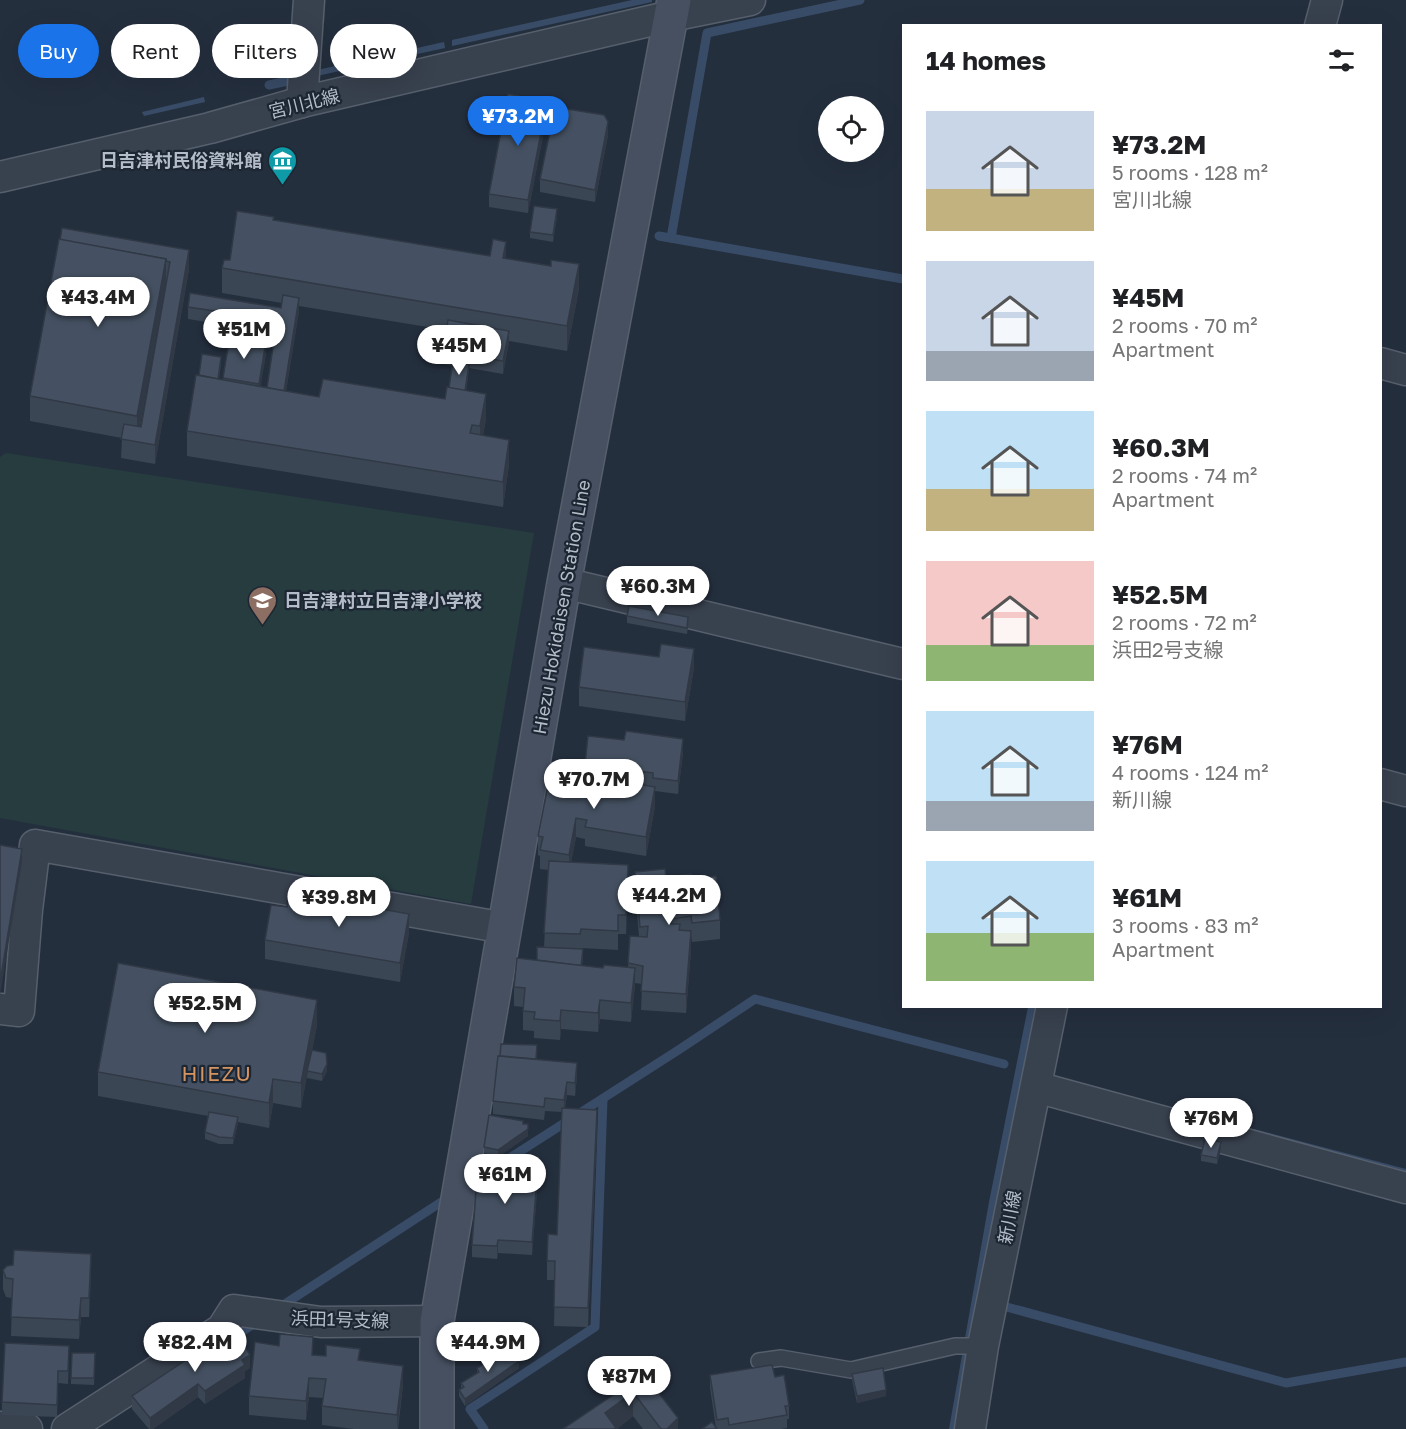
<!DOCTYPE html>
<meta charset="utf-8">
<style>
:root{--surface:#fff;--page:#f6f6f6;--text:#202124;--muted:#757577;--accent:#1a73e8}
body{margin:0;font-family:"Golos Text","Noto Sans JP",sans-serif;background:var(--page);color:var(--text);height:100vh;display:flex;flex-direction:column;font-size:22px;white-space:nowrap}
*{box-sizing:border-box;margin:0}
p{font-size:20px;color:var(--muted)}
.icon{flex:none;width:33px;height:33px;fill:none;stroke:currentColor;stroke-width:2;stroke-linecap:round;stroke-linejoin:round}
.map{position:relative;flex:1;overflow:hidden}
.details{position:absolute;left:902px;top:24px;width:480px;height:984px;display:flex;flex-direction:column;background:var(--surface);border-radius:0px;box-shadow:0 6px 24px #0002}
.details>*{flex:none}
.top-card{position:absolute;left:18px;top:24px;width:570px;height:54px;display:flex;gap:12px}
.controls{position:absolute;left:818px;top:96px;display:grid;gap:12px}
.controls a{display:grid;place-items:center;width:66px;height:66px;border-radius:50%;background:var(--surface);box-shadow:0 6px 24px #0002;font-size:30px}
.price{position:absolute;translate:-50% -51px;padding:0 14px;border-radius:21px;background:#fff;color:#222;font-size:20px;line-height:39px;filter:drop-shadow(0 2px 3px #0008)}
.price::after{content:'';position:absolute;left:50%;top:36px;width:18px;height:14px;margin-left:-9px;background:inherit;clip-path:polygon(0 0,100% 0,50% 100%)}
.price.on{background:var(--accent);color:#fff}
ul{padding:0;list-style:none}
li{display:flex;align-items:center;gap:18px;height:150px;padding:0 24px}
li span{display:grid;place-items:center;flex:none;width:168px;height:120px;border-radius:0px;color:#555}
li>.icon{margin-inline-start:auto}
span .icon{width:72px;height:72px;fill:#fffc;stroke-width:1}
li b{font-size:26px}
h2{display:flex;justify-content:space-between;align-items:center;height:72px;padding:0 24px;font-size:26px}
.tag{padding:0 21px;border-radius:27px;background:var(--surface);box-shadow:0 6px 24px #0002;font-size:21px;line-height:54px}
.tag.on{background:var(--accent);color:#fff}
.map>svg:first-child{display:block}
</style>
<div class="map">
<svg width="1406" height="1429" viewBox="0 0 1406 1429">
<rect width="100%" height="100%" fill="#242f3e"/>
<!-- green -->
<polygon fill="#263c3f" points="6,453 534,533 471,904 0,818 0,457"/>
<!-- water -->
<g fill="#394c67">
<polygon points="632,0 652,0 652,2 452,46 452,40"/>
<polygon points="444,42 445,48 317,76 317,70"/>
<polygon points="204,97 205,102 144,116 142,112"/>
<polygon points="1028,1007 1038,1007 958,1429 949,1429 989,1202"/>
<polygon points="1059,1078 1406,1169 1406,1174"/>
</g>
<g fill="none" stroke-linecap="round" stroke-linejoin="round">
<!-- stream -->
<g stroke="#394c67" stroke-width="9">
<polyline points="269,85 288,81"/>
<polyline points="659,236 903,279"/>
<polyline points="671,238 707,33 860,0"/>
<polyline points="491,1170 680,1049 755,999 1004,1064"/>
<polyline points="1003,1306 1286,1383 1406,1362"/>
<polyline points="277,1309 449,1197"/>
<polyline points="229,1340 258,1321"/>
<polyline points="484,1429 470,1409 595,1327 603,1099"/>
</g>
<defs>
<polyline id="service" points="759,1361 781,1358 851,1370 955,1346 983,1346"/>
<g id="minor">
<polyline points="1320,26 1327,0"/>
<polyline points="302,102 309,0"/>
<polyline points="0,177 210,128 302,102 671,16 750,0"/>
<polyline points="1380,363 1406,370"/>
<polyline points="564,583 903,664"/>
<polyline points="1380,784 1406,791"/>
<polyline points="0,1009 19,1011 27,910 35,845 505,928"/>
<polyline points="1036,1087 1406,1188"/>
<polyline points="0,1427 27,1429"/>
<polyline points="67,1429 222,1329 234,1310 321,1322 437,1321"/>
<polyline points="970,1429 983,1346 1052,1006"/>
</g>
<polyline id="secondary" points="437,1429 437,1321 564,583 674,0"/>
</defs>
<!-- service casing -->
<use href="#service" stroke="#565f6c" stroke-width="18"/>
<!-- minor casing -->
<use href="#minor" stroke="#565f6c" stroke-width="33"/>
<!-- secondary casing -->
<use href="#secondary" stroke="#565f6c" stroke-width="36"/>
<!-- service -->
<use href="#service" stroke="#38414e" stroke-width="15"/>
<!-- minor -->
<use href="#minor" stroke="#38414e" stroke-width="30"/>
<!-- secondary -->
<use href="#secondary" stroke="#465061" stroke-width="33"/>
</g>
<!-- wall -->
<g fill="#3b4654" fill-rule="evenodd">
<polygon points="547,115 528,213 489,207 489,194"/>
<polygon points="608,135 595,202 540,192 540,179"/>
<polygon points="557,216 553,242 530,238 530,232"/>
<path d="M274,220L506,259L579,289L567,351L509,341L503,374L469,368L466,391L486,419L483,435L509,465L503,507L187,456V431L199,375L221,364L219,379L223,380L230,335L266,354L260,386L267,388L275,333L188,319V307L281,308L282,303L222,293V268ZM299,306L446,330L443,351V364L452,366L449,388L445,399L319,397L286,391L299,311Z"/>
<path d="M59,239L189,250V269L155,464L121,458L122,438L30,421V396ZM166,280L167,281L141,427H140Z"/>
<polygon points="627,616 688,624 687,634 627,623"/>
<polygon points="659,657 694,668 685,721 579,706 579,687"/>
<polygon points="683,752 678,794 655,791 655,806 646,856 585,846 585,839 576,837 571,862 628,884 626,934 618,934 618,950 581,948 583,956 582,966 603,968 628,967 630,936 639,936 635,891 635,872 666,877 691,879 720,920 720,939 692,942 691,935 691,950 686,1013 641,1010 642,984 635,983 631,1022 600,1019 598,1032 561,1029 560,1040 534,1038 534,1031 523,1030 523,1007 514,1006 514,987 537,960 544,947 548,870 540,869 540,856 538,855 538,836 566,791 573,792 585,774 585,764"/>
<polygon points="287,907 409,933 400,982 265,959 265,940"/>
<polygon points="317,1025 312,1050 327,1071 322,1081 307,1078 307,1074 301,1108 273,1103 269,1128 238,1122 233,1144 219,1144 205,1139 205,1132 208,1116 98,1096 98,1072"/>
<polygon points="577,1076 575,1096 567,1095 565,1108 597,1129 588,1327 554,1326 555,1280 547,1280 547,1261 557,1235 562,1112 545,1111 544,1120 493,1114 493,1101"/>
<polygon points="523,1124 528,1136 498,1157 484,1153 484,1147"/>
<polygon points="1221,1149 1217,1164 1201,1161 1201,1155"/>
<polygon points="538,1179 532,1255 498,1253 497,1259 472,1257 472,1245"/>
<polygon points="13,1265 91,1273 89,1317 81,1317 79,1339 11,1336 12,1298 6,1297 3,1289 3,1270"/>
<polygon points="496,1322 497,1356 500,1359 519,1368 465,1406 459,1396 459,1390 461,1388 461,1383 477,1373 477,1368 493,1359 464,1359 463,1323"/>
<polygon points="95,1353 94,1385 71,1384 71,1378"/>
<polygon points="313,1355 360,1360 403,1385 398,1429 354,1429 322,1425 322,1406 323,1398 309,1397 306,1420 249,1415 249,1396"/>
<polygon points="69,1359 68,1384 58,1383 57,1417 2,1415 2,1402"/>
<polygon points="250,1368 245,1371 245,1378 205,1404 198,1397 153,1429 149,1429 132,1409 132,1396"/>
<polygon points="644,1374 678,1429 643,1429 633,1416 617,1429 563,1429"/>
<polygon points="852,1374 886,1396 857,1403 852,1380"/>
<polygon points="710,1375 775,1377 789,1406 789,1419 787,1419 787,1428 781,1429 702,1429 716,1428 710,1388"/>
</g>
<!-- shaded-wall -->
<g fill="#303945">
<polygon points="547,102 547,115 528,213 528,200"/>
<polygon points="608,122 608,135 595,202 595,190"/>
<polygon points="557,209 557,216 553,242 553,235"/>
<polygon points="506,242 506,266 503,258"/>
<polygon points="189,250 189,269 155,464 155,445"/>
<polygon points="166,259 166,284 137,441 137,416"/>
<polygon points="579,264 579,289 567,351 567,326"/>
<polygon points="299,298 299,311 283,410 283,397"/>
<polygon points="509,331 509,344 503,374 503,361"/>
<polygon points="266,341 266,354 259,397 259,384"/>
<polygon points="469,364 469,370 463,411 463,404"/>
<polygon points="486,394 486,419 480,450 480,426"/>
<polygon points="509,440 509,465 503,507 503,482"/>
<polygon points="694,649 694,668 685,721 685,702"/>
<polygon points="683,739 683,752 678,794 678,781"/>
<polygon points="655,787 655,806 646,856 646,837"/>
<polygon points="576,818 576,837 569,874 569,855"/>
<polygon points="22,849 22,862 0,995 0,982"/>
<polygon points="628,865 628,884 626,934 626,915"/>
<polygon points="409,914 409,933 400,982 400,963"/>
<polygon points="691,931 691,950 686,1013 686,994"/>
<polygon points="635,968 635,987 631,1022 631,1003"/>
<polygon points="317,1000 317,1025 301,1108 301,1083"/>
<polygon points="600,1000 600,1019 598,1032 598,1013"/>
<polygon points="561,1010 561,1029 560,1040 560,1021"/>
<polygon points="577,1063 577,1076 575,1096 575,1083"/>
<polygon points="327,1064 327,1071 322,1081 322,1074"/>
<polygon points="273,1079 273,1103 269,1128 269,1103"/>
<polygon points="567,1082 567,1095 564,1113 564,1100"/>
<polygon points="597,1110 597,1129 588,1327 588,1308"/>
<polygon points="238,1117 238,1124 233,1144 233,1138"/>
<polygon points="528,1129 528,1136 498,1157 498,1150"/>
<polygon points="1221,1142 1221,1149 1217,1164 1217,1158"/>
<polygon points="538,1166 538,1179 532,1255 532,1242"/>
<polygon points="498,1240 498,1253 497,1259 497,1246"/>
<polygon points="91,1254 91,1273 89,1317 89,1298"/>
<polygon points="81,1298 81,1317 79,1339 79,1320"/>
<polygon points="250,1355 250,1368 245,1371 245,1378 205,1404 205,1391 242,1360"/>
<polygon points="519,1361 519,1368 465,1406 465,1399"/>
<polygon points="403,1366 403,1385 397,1429 397,1415"/>
<polygon points="309,1378 309,1397 306,1420 306,1401"/>
<polygon points="198,1384 198,1397 153,1429 150,1429 150,1418"/>
<polygon points="886,1390 886,1396 857,1403 857,1396"/>
<polygon points="633,1392 633,1416 617,1429 605,1429 605,1413"/>
<polygon points="678,1418 678,1429 667,1429"/>
</g>
<!-- building -->
<g fill="#455162" stroke="#303945" stroke-width="1.5">
<polygon points="508,94 547,102 528,200 489,194"/>
<polygon points="555,107 604,115 608,122 595,190 540,179"/>
<polygon points="534,206 557,209 553,235 530,232"/>
<polygon points="237,211 274,217 273,220 490,256 493,239 506,242 503,258 551,266 551,260 579,264 567,326 222,268 224,260 230,260"/>
<polygon points="62,228 189,250 155,445 121,439 124,424 141,427 170,262 166,261 166,259 60,240"/>
<polygon points="59,239 166,259 137,416 30,396"/>
<polygon points="190,293 281,308 283,295 299,298 284,391 267,388 277,320 188,307"/>
<polygon points="448,320 509,331 503,361 443,351"/>
<polygon points="230,335 266,341 259,384 223,378"/>
<polygon points="202,354 221,357 218,379 199,375"/>
<polygon points="453,361 469,364 465,391 449,388"/>
<polygon points="196,375 319,397 323,379 445,399 447,387 486,394 480,426 472,425 470,433 509,440 503,482 187,431"/>
<polygon points="629,606 688,617 687,628 627,616"/>
<polygon points="661,644 694,649 685,702 579,687 584,647 659,657"/>
<polygon points="626,731 683,739 678,781 653,778 653,773 585,764 588,736 624,740"/>
<polygon points="577,773 655,787 646,837 585,827 587,820 576,818 569,855 540,850 543,837 538,836 548,785 566,788 565,791 573,792"/>
<polygon points="0,845 22,849 0,982"/>
<polygon points="549,861 628,865 626,915 618,915 618,931 581,929 580,934 544,933"/>
<polygon points="665,869 666,877 691,874 691,879 716,876 720,920 692,923 691,916 672,919 671,924 680,924 679,930 691,931 686,994 641,991 643,966 628,963 630,936 647,937 648,926 640,927 635,872"/>
<polygon points="288,892 409,914 400,963 265,940 271,905 287,907"/>
<polygon points="537,947 583,949 581,966 537,960"/>
<polygon points="517,958 603,968 604,965 635,968 631,1003 600,1000 598,1013 561,1010 560,1021 534,1019 535,1012 523,1011 525,988 514,987"/>
<polygon points="118,963 317,1000 301,1083 273,1079 269,1103 98,1072"/>
<polygon points="501,1044 537,1045 536,1059 500,1056"/>
<polygon points="312,1050 326,1053 327,1064 322,1074 307,1071"/>
<polygon points="498,1056 577,1063 575,1083 567,1082 564,1100 545,1098 544,1107 493,1101"/>
<polygon points="562,1108 597,1110 588,1308 554,1307 555,1261 547,1261 548,1234 557,1235"/>
<polygon points="209,1112 238,1117 233,1138 219,1137 205,1132"/>
<polygon points="489,1115 523,1121 523,1124 528,1124 528,1129 498,1150 484,1147"/>
<polygon points="1205,1139 1221,1142 1217,1158 1201,1155"/>
<polygon points="498,1164 538,1166 532,1242 498,1240 497,1246 472,1245 477,1177"/>
<polygon points="14,1250 91,1254 89,1298 81,1298 79,1320 11,1317 13,1279 6,1278 3,1270 7,1266 13,1265"/>
<polygon points="496,1322 497,1352 464,1353 463,1323"/>
<polygon points="234,1328 250,1355 242,1360 245,1365 205,1391 198,1384 150,1418 132,1396"/>
<polygon points="280,1334 313,1337 312,1355 326,1356 326,1345 360,1349 358,1360 403,1366 397,1415 322,1406 326,1379 309,1378 306,1401 249,1396 255,1342 279,1346"/>
<polygon points="5,1343 69,1346 68,1371 58,1371 57,1405 2,1402"/>
<polygon points="513,1350 519,1361 465,1399 459,1390 464,1387 461,1383 479,1372 477,1368 497,1356 500,1359"/>
<polygon points="72,1353 95,1353 94,1378 71,1378"/>
<polygon points="772,1365 775,1377 784,1375 789,1406 785,1406 787,1415 729,1425 728,1418 717,1420 710,1375"/>
<polygon points="883,1368 886,1390 857,1396 852,1374"/>
<polygon points="644,1374 678,1418 667,1429 661,1429 633,1392 605,1413 616,1428 614,1429 563,1429"/>
<polygon points="712,1422 717,1429 702,1429"/>
</g>
<!-- icons -->
<defs>
<symbol id="museum-pin" viewBox="-11 -11 22 30"><path d="M0 17L-7.5 6A9.5 9.5 0 1 1 7.5 6Z" fill="#0f9aa8" stroke="#1d2633"/><path d="M0-6L6-3V-2H-6V-3ZM-5-1h2V3h-2ZM-1-1h2V3h-2ZM3-1h2V3H3ZM-6 4H6V6H-6Z" fill="#fff"/></symbol>
<symbol id="school-pin" viewBox="-11 -11 22 30"><path d="M0 17L-7.5 6A9.5 9.5 0 1 1 7.5 6Z" fill="#8d6e63" stroke="#1d2633"/><path d="M0-5L7-2L0 1L-7-2ZM-4 1L0 2.5L4 1V4Q0 6-4 4Z" fill="#fff"/></symbol>
</defs>
<g fill-rule="evenodd">
<use href="#museum-pin" x="266" y="144" width="33" height="45"/>
<use href="#school-pin" x="246" y="584" width="33" height="45"/>
</g>
<g text-anchor="middle" dominant-baseline="central" stroke-width="4.5" stroke-linejoin="round" paint-order="stroke">
<!-- street labels -->
<g font-size="18" fill="#b4bcc9" stroke="#1d2633">
<text transform="translate(304 103) rotate(-14)">宮川北線</text>
<text transform="translate(561 607) rotate(-80)">Hiezu Hokidaisen Station Line</text>
<text transform="translate(1009 1217) rotate(-79)">新川線</text>
<text transform="translate(340 1319) rotate(2)">浜田1号支線</text>
</g>
<!-- poi labels -->
<g font-size="18" font-weight="bold" fill="#b4bcc9" stroke="#1d2633" text-anchor="end">
<text x="262" y="160">日吉津村民俗資料館</text>
<text x="284" y="600" text-anchor="start">日吉津村立日吉津小学校</text>
</g>
<!-- quarter labels -->
<g font-size="21" letter-spacing="1.5" fill="#d59563" stroke="#1d2633">
<text x="217" y="1073">HIEZU</text>
</g>
</g>
</svg>
<div class="controls">
<a><svg class="icon" aria-label="locate" viewBox="0 0 24 24"><circle cx="12" cy="12" r="6"/><path d="M12 2v4M12 18v4M2 12h4M18 12h4"/></svg></a>
</div>
<b class="price on" style="left:518px;top:147px">¥73.2M</b>
<b class="price" style="left:98px;top:328px">¥43.4M</b>
<b class="price" style="left:244px;top:360px">¥51M</b>
<b class="price" style="left:459px;top:376px">¥45M</b>
<b class="price" style="left:658px;top:617px">¥60.3M</b>
<b class="price" style="left:594px;top:810px">¥70.7M</b>
<b class="price" style="left:669px;top:926px">¥44.2M</b>
<b class="price" style="left:339px;top:928px">¥39.8M</b>
<b class="price" style="left:205px;top:1034px">¥52.5M</b>
<b class="price" style="left:1211px;top:1149px">¥76M</b>
<b class="price" style="left:505px;top:1205px">¥61M</b>
<b class="price" style="left:195px;top:1373px">¥82.4M</b>
<b class="price" style="left:488px;top:1373px">¥44.9M</b>
<b class="price" style="left:629px;top:1407px">¥87M</b>
<div class="top-card">
<a class="tag on">Buy</a>
<a class="tag">Rent</a>
<a class="tag">Filters</a>
<a class="tag">New</a>
</div>
<section class="details">
<h2>14 homes<svg class="icon" aria-label="filters" viewBox="0 0 24 24"><path d="M4 7h16M4 17h16"/><circle cx="9" cy="7" r="2"/><circle cx="15" cy="17" r="2"/></svg></h2>
<ul>
<li><span style="background:linear-gradient(#c9d6e8 65%,#c2b280 0)"><svg class="icon" aria-label="home" viewBox="0 0 24 24"><path d="M3 11l9-7 9 7M6 9v11h12V9"/></svg></span><div><b>¥73.2M</b><p>5 rooms · 128 m²</p><p>宮川北線</p></div></li>
<li><span style="background:linear-gradient(#c9d6e8 75%,#9aa5b1 0)"><svg class="icon" aria-label="home" viewBox="0 0 24 24"><path d="M3 11l9-7 9 7M6 9v11h12V9"/></svg></span><div><b>¥45M</b><p>2 rooms · 70 m²</p><p>Apartment</p></div></li>
<li><span style="background:linear-gradient(#bfe0f5 65%,#c2b280 0)"><svg class="icon" aria-label="home" viewBox="0 0 24 24"><path d="M3 11l9-7 9 7M6 9v11h12V9"/></svg></span><div><b>¥60.3M</b><p>2 rooms · 74 m²</p><p>Apartment</p></div></li>
<li><span style="background:linear-gradient(#f6c9c9 70%,#8fb573 0)"><svg class="icon" aria-label="home" viewBox="0 0 24 24"><path d="M3 11l9-7 9 7M6 9v11h12V9"/></svg></span><div><b>¥52.5M</b><p>2 rooms · 72 m²</p><p>浜田2号支線</p></div></li>
<li><span style="background:linear-gradient(#bfe0f5 75%,#9aa5b1 0)"><svg class="icon" aria-label="home" viewBox="0 0 24 24"><path d="M3 11l9-7 9 7M6 9v11h12V9"/></svg></span><div><b>¥76M</b><p>4 rooms · 124 m²</p><p>新川線</p></div></li>
<li><span style="background:linear-gradient(#bfe0f5 60%,#8fb573 0)"><svg class="icon" aria-label="home" viewBox="0 0 24 24"><path d="M3 11l9-7 9 7M6 9v11h12V9"/></svg></span><div><b>¥61M</b><p>3 rooms · 83 m²</p><p>Apartment</p></div></li>
</ul>
</section>
</div>
